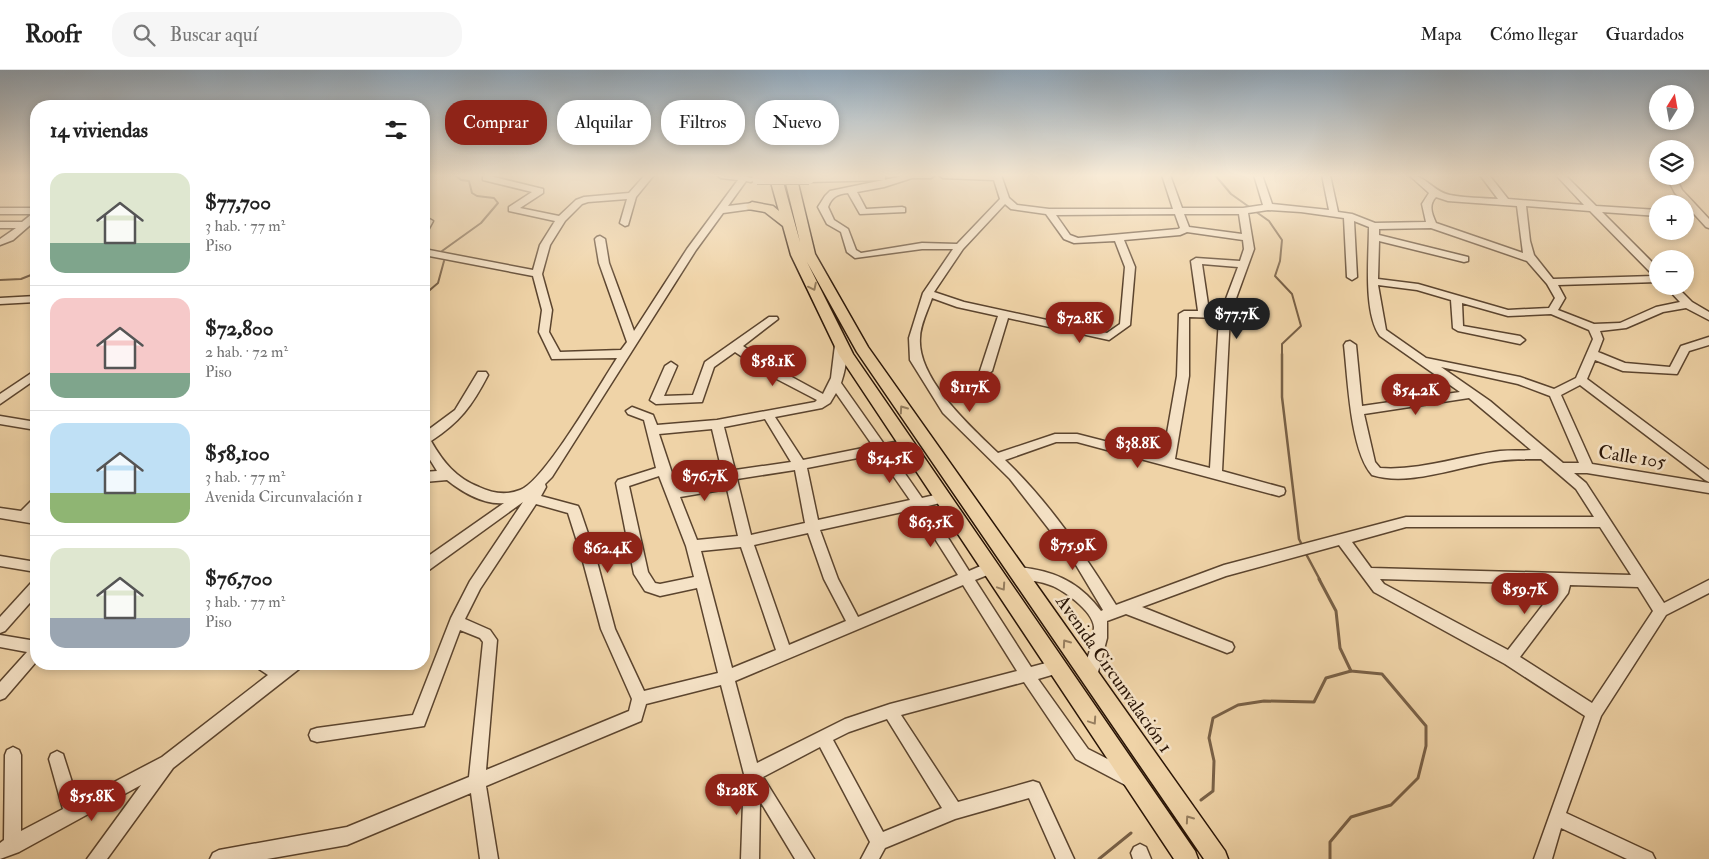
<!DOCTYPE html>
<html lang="es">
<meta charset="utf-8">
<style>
:root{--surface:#fff;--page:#f6f6f6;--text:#222;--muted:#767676;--line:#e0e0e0;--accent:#8f2418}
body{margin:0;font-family:"IM FELL Double Pica",serif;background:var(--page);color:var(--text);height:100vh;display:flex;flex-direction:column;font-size:19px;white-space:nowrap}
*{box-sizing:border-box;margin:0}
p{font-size:16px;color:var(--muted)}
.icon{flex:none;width:28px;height:28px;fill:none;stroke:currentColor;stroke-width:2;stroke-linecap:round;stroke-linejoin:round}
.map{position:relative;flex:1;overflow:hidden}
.details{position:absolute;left:30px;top:30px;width:400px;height:570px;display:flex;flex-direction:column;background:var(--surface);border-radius:20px;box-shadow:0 2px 8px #0003}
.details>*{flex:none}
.guide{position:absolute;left:445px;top:30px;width:475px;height:45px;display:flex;gap:10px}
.needle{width:32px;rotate:11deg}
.controls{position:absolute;left:1649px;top:15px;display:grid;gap:10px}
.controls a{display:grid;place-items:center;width:45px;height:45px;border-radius:50%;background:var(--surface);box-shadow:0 2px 8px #0003;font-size:25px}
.price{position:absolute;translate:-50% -42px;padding:0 11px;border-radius:18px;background:var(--accent);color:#fff;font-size:16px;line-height:32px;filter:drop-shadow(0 1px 2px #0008)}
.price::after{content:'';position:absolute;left:50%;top:30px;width:15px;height:11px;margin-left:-8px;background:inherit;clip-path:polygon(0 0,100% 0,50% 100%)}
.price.active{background:#222;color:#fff}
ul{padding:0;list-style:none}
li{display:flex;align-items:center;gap:15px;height:125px;padding:0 20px}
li+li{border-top:1px solid var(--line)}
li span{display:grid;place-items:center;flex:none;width:140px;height:100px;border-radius:15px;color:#555}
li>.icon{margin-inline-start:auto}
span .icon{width:60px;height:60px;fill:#fffc;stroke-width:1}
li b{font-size:21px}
h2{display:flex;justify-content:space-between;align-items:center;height:60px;padding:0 20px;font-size:21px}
.pill{padding:0 18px;border-radius:20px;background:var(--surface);box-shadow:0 2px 8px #0003;font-size:18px;line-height:45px}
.pill.active{background:var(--accent);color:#fff}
header{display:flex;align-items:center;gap:30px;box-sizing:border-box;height:70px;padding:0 25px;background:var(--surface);border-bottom:1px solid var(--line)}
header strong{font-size:24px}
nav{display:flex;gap:28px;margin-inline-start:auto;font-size:18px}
.search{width:350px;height:45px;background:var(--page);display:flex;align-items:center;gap:12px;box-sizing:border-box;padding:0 18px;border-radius:20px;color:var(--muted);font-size:19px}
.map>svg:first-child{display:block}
</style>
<header>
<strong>Roofr</strong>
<div class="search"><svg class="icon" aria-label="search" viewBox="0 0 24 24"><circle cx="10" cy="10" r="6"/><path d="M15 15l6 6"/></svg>Buscar aquí</div>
<nav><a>Mapa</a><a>Cómo llegar</a><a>Guardados</a></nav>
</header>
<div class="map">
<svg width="1709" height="789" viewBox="0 0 1709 789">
<rect width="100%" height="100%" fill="#efd3a7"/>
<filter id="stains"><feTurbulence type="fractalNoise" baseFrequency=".004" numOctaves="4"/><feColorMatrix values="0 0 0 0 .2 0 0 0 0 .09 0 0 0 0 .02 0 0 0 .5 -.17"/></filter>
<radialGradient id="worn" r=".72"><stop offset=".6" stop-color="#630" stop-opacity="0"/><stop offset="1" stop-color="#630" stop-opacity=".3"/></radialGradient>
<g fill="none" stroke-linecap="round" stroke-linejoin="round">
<!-- stream-far2 -->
<g stroke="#786046" stroke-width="2">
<polyline points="1215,105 1231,124 1269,151 1282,170 1280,191 1275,206 1292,224 1301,256 1282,274 1282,286"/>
<polyline points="442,181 481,153 498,133 494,128 477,126 472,123 469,111 461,110 455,105"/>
<polyline points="0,210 21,209 36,203"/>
<polyline points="424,225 438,213 444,191"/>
</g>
<!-- stream-far1 -->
<g stroke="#786046" stroke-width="2.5">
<polyline points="1282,284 1282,327 1299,469 1303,477"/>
<polyline points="1305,482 1320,510"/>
</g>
<!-- stream -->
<g stroke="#786046" stroke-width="3">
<polyline points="1319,509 1336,541 1340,578 1351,601 1382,604 1426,656 1426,676 1418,708 1391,735 1351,747 1330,772 1330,789"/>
<polyline points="1201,730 1213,721 1214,691 1209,668 1213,648 1238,635 1264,631 1314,632 1326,608 1351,601"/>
<polyline points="1099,789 1131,763"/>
</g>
<defs>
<g id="minor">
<path d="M486,105L543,119V123L520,138L559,146L576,130L584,127L629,123L645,105H654L636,127L628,155L625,156L620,153L627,129L588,132L582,134L565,151L550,175L542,204L552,240L549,262L560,282L621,280L627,272L599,193L595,169L597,167L600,166L605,169L609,193L634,261L687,179L738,110L721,108L717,105H741L755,109L751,112L746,111L728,136L752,133L757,136L752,139L723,143L696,180L552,407L545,414L546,417L541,426L578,436L580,440L595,484L615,559L644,621L718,603L697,518L660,526L645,521L634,504L616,413L618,410L656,398L644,350L628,344L626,341L632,337L653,345L657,355L717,350L815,332L817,330L771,306L735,282L714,297L702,332L656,334L650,330L665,296L671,292L677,296L664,326L693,325L705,292L769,247H777L778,249L743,276L779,300L823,324L831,308L835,275L841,271L845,272C849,283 845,301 841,313L884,374L906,370L910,371L912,374L910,377L890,382L922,428L943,423L948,425L949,428L948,431L928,436L969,501L990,492L995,494L997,498L995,502L975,510L1031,597L1057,590L1062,592L1064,597L1062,602L1038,609L1088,679L1137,704L1139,710L1137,716L1131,718L1076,689L1024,612L901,645L958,732L1033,711L1039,713L1074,789H1056L1029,728L955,749L885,778L879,789H861L870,772L820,677L763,707L814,789H795L760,731L759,789H741L744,704L721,615L646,634L641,651L486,716L498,789H480L471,723L347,775L267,789H210L213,783L219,780L347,757L469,707L483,572L480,568L460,560L424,656L317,672L311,670L309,665L311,660L317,658L413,645L451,548L470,511L523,432L429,500L424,501V489L504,433C484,435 462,422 447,410L424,412V402L437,401L424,380V363L455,340L478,302H486L488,305C472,336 460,352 431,371C443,392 456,408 479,417C492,423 505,426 520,420C544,412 600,314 617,288L552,289L539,262L542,240L533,206L424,185V179L533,200L540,175L555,151L509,141V137L532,122L483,110V106ZM836,323L873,376L803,390L775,347L822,338L830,333ZM765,349L791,392L735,400L724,357ZM712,359L724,410L677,418L659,364ZM878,384L910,430L818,450L807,398ZM795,400L805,453L751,465L737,409ZM659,406L686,476L694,507L660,514L655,513L648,502L629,416ZM727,419L738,466L697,470L680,427ZM536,434L568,443L581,484L601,559L632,629L629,641L486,700L497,570L490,560L465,549L480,519ZM916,439L958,505L858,547L838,509L820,460ZM808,463L824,509L846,551L789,575L754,475ZM741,477L776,580L732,598L701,481ZM963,515L1017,601L890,634L845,649L757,693L735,611ZM887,649L942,738L883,762L833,670L849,662Z"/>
<polygon points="882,105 885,106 885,110 809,112 805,109 809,106"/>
<path d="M898,105H935L931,108H912L884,117L857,122L866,139L902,137L905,138V142L860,144L848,123C837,124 832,127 828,137L834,150L848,159L856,180L861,183L922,173L957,174L1000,129L994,110L943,108L939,105H1001L1009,128L1017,135L1049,139H1173L1162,105H1170L1182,138H1243L1263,135L1254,105H1262L1272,134L1329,140L1322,105H1330L1338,142L1352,144L1375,153L1426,152L1422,134L1429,123L1409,105C1426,105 1433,122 1450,125C1465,128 1482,128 1498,129L1480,105H1489L1508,129L1584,135L1556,105H1565L1596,136L1658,140V146L1602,142L1658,198V212L1558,215L1565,228L1558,240L1594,254L1620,253L1656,237L1680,232L1665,216H1676L1692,232L1709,242V250L1686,238L1663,242L1626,258L1600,261L1603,269L1598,282L1625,293L1670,297L1681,276L1709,267V275L1689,281L1677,304L1623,301L1595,290L1587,309L1709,400V412L1705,410L1580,315L1561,325L1592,394L1709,413V423L1587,403H1574L1586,413L1664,533L1709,510V523L1666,545L1601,646L1566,743L1652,783L1655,789H1627L1561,758L1552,789H1534L1585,646L1505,594L1374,522L1339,475L1226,506L1142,537L1232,573L1234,577L1232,581L1227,583L1222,581L1126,544L1107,551V568L1097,606L1094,611L1089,613L1084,611L1081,606C1086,591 1094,574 1094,557C1093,541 1062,518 1047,514C1036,510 1024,511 1013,507L1011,503L1013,499C1020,497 1026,498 1032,499C1062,504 1083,517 1101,541L1103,540L1073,490L1010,409L943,343L910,290L909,268L923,223L953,179H922L855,188L847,182L841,162L827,154L818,137L825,126L830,121L898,107ZM1436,127L1448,131L1517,136L1523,183L1436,153C1432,144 1428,135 1436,127ZM1005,134L1011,139L1046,144L1064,169L1074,173L1115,171L1125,197L1120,254L1107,263L964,232L934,222L963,179ZM1526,136L1590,141L1654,206L1553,209L1534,185L1530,171ZM1268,140L1301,142L1344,148L1347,207L1352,210L1357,207L1354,151L1369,157C1369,186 1363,243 1380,266L1460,322L1362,336L1356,275L1350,271L1346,272L1344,275C1348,309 1350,380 1372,405C1410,417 1459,396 1498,391C1512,389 1527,389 1541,389L1576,419L1594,447H1406L1224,495L1116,535C1084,484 1049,432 1005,390L1056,372H1077L1279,426L1284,424L1285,421L1284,418L1222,401L1230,245L1254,179L1248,143ZM1175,144L1180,158L1178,159L1078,168L1070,165L1056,145ZM1184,144H1239L1242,164L1189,157ZM1431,158L1527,191L1547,214L1555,228L1549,238L1508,240L1418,214L1378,209L1379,171L1464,192L1468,191V187L1379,165V159ZM1187,162L1243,170L1244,179L1240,191L1196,188L1191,191L1198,241H1184L1179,244L1177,306L1163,386L1077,364H1055L998,383C971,357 917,309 920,268C920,255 928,240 932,228L957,237L998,246L980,301L986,305L992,301L1008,248L1109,270L1130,255L1135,197L1124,170L1180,165ZM1202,194L1238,197L1221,242L1209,241ZM1378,215L1417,220L1451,230L1453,258L1458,261L1520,274L1525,270L1520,266L1463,256L1462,233L1508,246L1551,244L1589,260L1593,269L1576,308L1554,319L1520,307L1426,288L1386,260ZM1189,247L1219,248L1210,398L1175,389L1189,306ZM1441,297L1518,314L1550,326L1579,393H1563L1490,331ZM1469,328L1531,380C1521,381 1510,380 1500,381C1459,386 1421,401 1380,398L1375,392L1364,344ZM1406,457H1600L1631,505L1371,498L1352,472ZM1380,509L1556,514V518L1508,580L1384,514ZM1570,515L1638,517L1653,541L1592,633L1520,587L1568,523Z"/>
<polygon points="1666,106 1675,106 1682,120 1709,149 1709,158 1706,157 1675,123"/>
<polygon points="0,138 36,138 36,150 13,170 0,175 0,169 16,158 0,158 0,152 22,152 32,144 0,144"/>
<polygon points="424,146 433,151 427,162 424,163"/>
<polygon points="36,226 36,232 0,234 0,228"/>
<polygon points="36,300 36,309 0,334 0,324"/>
<polygon points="0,346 36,352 36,360 0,354"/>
<polygon points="36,429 36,454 0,448 0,438 21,441 31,431"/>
<polygon points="0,486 36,492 36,502 0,496"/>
<polygon points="36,511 36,526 5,561 0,563 0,547 31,513"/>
<polygon points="0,565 36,571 36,592 5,628 0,630 0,612 27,582 0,577"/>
<polygon points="257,594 275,594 279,597 283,594 301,594 299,599 173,698 107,789 87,789 141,715 19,782 0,789 0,773 4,770 5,685 7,680 13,677 19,680 21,685 21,761 63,739 49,689 51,684 57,681 63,684 78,731 162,687 268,605 259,599"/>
<polygon points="1140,774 1146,777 1151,789 1133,789 1131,783 1134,777"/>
</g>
<polygon id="major" points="769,105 781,105 800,172 784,105 796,105 815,184 868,277 1225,781 1228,789 1204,789 857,282 807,192 853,284 1195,781 1198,789 1174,789 839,285 791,185 783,156 765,142 748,139 746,136 752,132 773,136 779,141"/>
</defs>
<!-- minor casing -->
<use href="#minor" stroke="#5b442e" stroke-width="3"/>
<!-- major casing -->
<use href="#major" stroke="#2a1506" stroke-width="3"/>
<!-- minor -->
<use href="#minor" fill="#f5e2c6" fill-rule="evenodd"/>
<!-- major -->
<use href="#major" fill="#efd3a7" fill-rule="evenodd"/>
<defs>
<polyline id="minor-bridge" points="757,109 809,109"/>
</defs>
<!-- minor-bridge casing -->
<use href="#minor-bridge" stroke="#5b442e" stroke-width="12" stroke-linecap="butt"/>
<!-- minor-bridge -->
<use href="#minor-bridge" stroke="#f5e2c6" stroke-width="10"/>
</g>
<!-- one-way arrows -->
<defs><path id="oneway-chevron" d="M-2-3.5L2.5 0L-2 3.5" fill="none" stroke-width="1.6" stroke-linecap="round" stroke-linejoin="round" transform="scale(1.25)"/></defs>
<g stroke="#967e5f">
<use href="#oneway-chevron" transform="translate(813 217) rotate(64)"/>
<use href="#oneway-chevron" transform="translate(903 339) rotate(-125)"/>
<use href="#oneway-chevron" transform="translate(1002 517) rotate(56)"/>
<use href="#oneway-chevron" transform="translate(1066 573) rotate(-125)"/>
<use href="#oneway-chevron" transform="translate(1093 651) rotate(56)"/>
<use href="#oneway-chevron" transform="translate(1189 749) rotate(-125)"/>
</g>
<!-- sky -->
<linearGradient id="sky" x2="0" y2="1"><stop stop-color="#90a6b8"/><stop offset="0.49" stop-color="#f8ebd7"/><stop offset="1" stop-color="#f8ebd7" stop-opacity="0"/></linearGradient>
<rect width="1709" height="215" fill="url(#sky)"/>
<g text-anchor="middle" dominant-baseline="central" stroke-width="5" stroke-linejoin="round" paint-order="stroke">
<!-- street labels -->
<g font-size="19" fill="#2a1506" stroke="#f5e2c6">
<text transform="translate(1632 387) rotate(9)">Calle 105</text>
<text transform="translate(1114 604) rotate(55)">Avenida Circunvalación 1</text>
</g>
</g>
<rect width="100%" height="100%" filter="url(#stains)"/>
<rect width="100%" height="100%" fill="url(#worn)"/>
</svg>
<div class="controls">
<a><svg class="needle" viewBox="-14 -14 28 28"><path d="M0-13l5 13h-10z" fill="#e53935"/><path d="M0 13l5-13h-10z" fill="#767676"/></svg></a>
<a><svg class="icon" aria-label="layers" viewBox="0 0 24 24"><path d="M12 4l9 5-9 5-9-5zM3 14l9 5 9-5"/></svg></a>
<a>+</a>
<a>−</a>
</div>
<b class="price active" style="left:1237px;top:270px">$77.7K</b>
<b class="price" style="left:1080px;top:274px">$72.8K</b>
<b class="price" style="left:773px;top:317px">$58.1K</b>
<b class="price" style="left:970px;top:343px">$117K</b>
<b class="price" style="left:1416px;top:346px">$54.2K</b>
<b class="price" style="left:1138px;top:399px">$38.8K</b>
<b class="price" style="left:890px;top:414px">$54.5K</b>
<b class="price" style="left:705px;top:432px">$76.7K</b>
<b class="price" style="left:931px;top:478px">$63.5K</b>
<b class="price" style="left:1073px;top:501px">$75.9K</b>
<b class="price" style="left:608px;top:504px">$62.4K</b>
<b class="price" style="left:1525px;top:545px">$59.7K</b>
<b class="price" style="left:737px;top:746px">$128K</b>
<b class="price" style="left:92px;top:752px">$55.8K</b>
<div class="guide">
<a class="pill active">Comprar</a>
<a class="pill">Alquilar</a>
<a class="pill">Filtros</a>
<a class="pill">Nuevo</a>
</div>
<section class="details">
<h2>14 viviendas<svg class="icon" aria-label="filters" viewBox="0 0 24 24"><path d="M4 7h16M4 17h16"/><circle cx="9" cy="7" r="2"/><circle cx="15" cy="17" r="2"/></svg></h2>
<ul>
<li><span style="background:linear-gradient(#dfe7d0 70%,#7fa58c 0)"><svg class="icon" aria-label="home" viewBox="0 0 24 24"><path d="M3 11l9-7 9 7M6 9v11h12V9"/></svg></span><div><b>$77,700</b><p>3 hab. · 77 m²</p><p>Piso</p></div></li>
<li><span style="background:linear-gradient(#f6c9c9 75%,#7fa58c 0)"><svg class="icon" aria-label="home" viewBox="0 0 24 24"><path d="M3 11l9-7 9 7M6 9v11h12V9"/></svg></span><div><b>$72,800</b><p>2 hab. · 72 m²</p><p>Piso</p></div></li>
<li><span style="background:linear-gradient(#bfe0f5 70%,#8fb573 0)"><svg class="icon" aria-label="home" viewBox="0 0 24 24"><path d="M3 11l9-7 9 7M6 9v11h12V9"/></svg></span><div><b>$58,100</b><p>3 hab. · 77 m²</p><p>Avenida Circunvalación 1</p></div></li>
<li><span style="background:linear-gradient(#dfe7d0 70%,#9aa5b1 0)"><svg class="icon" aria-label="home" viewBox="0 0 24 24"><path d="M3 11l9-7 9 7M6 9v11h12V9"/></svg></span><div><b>$76,700</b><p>3 hab. · 77 m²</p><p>Piso</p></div></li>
</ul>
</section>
</div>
